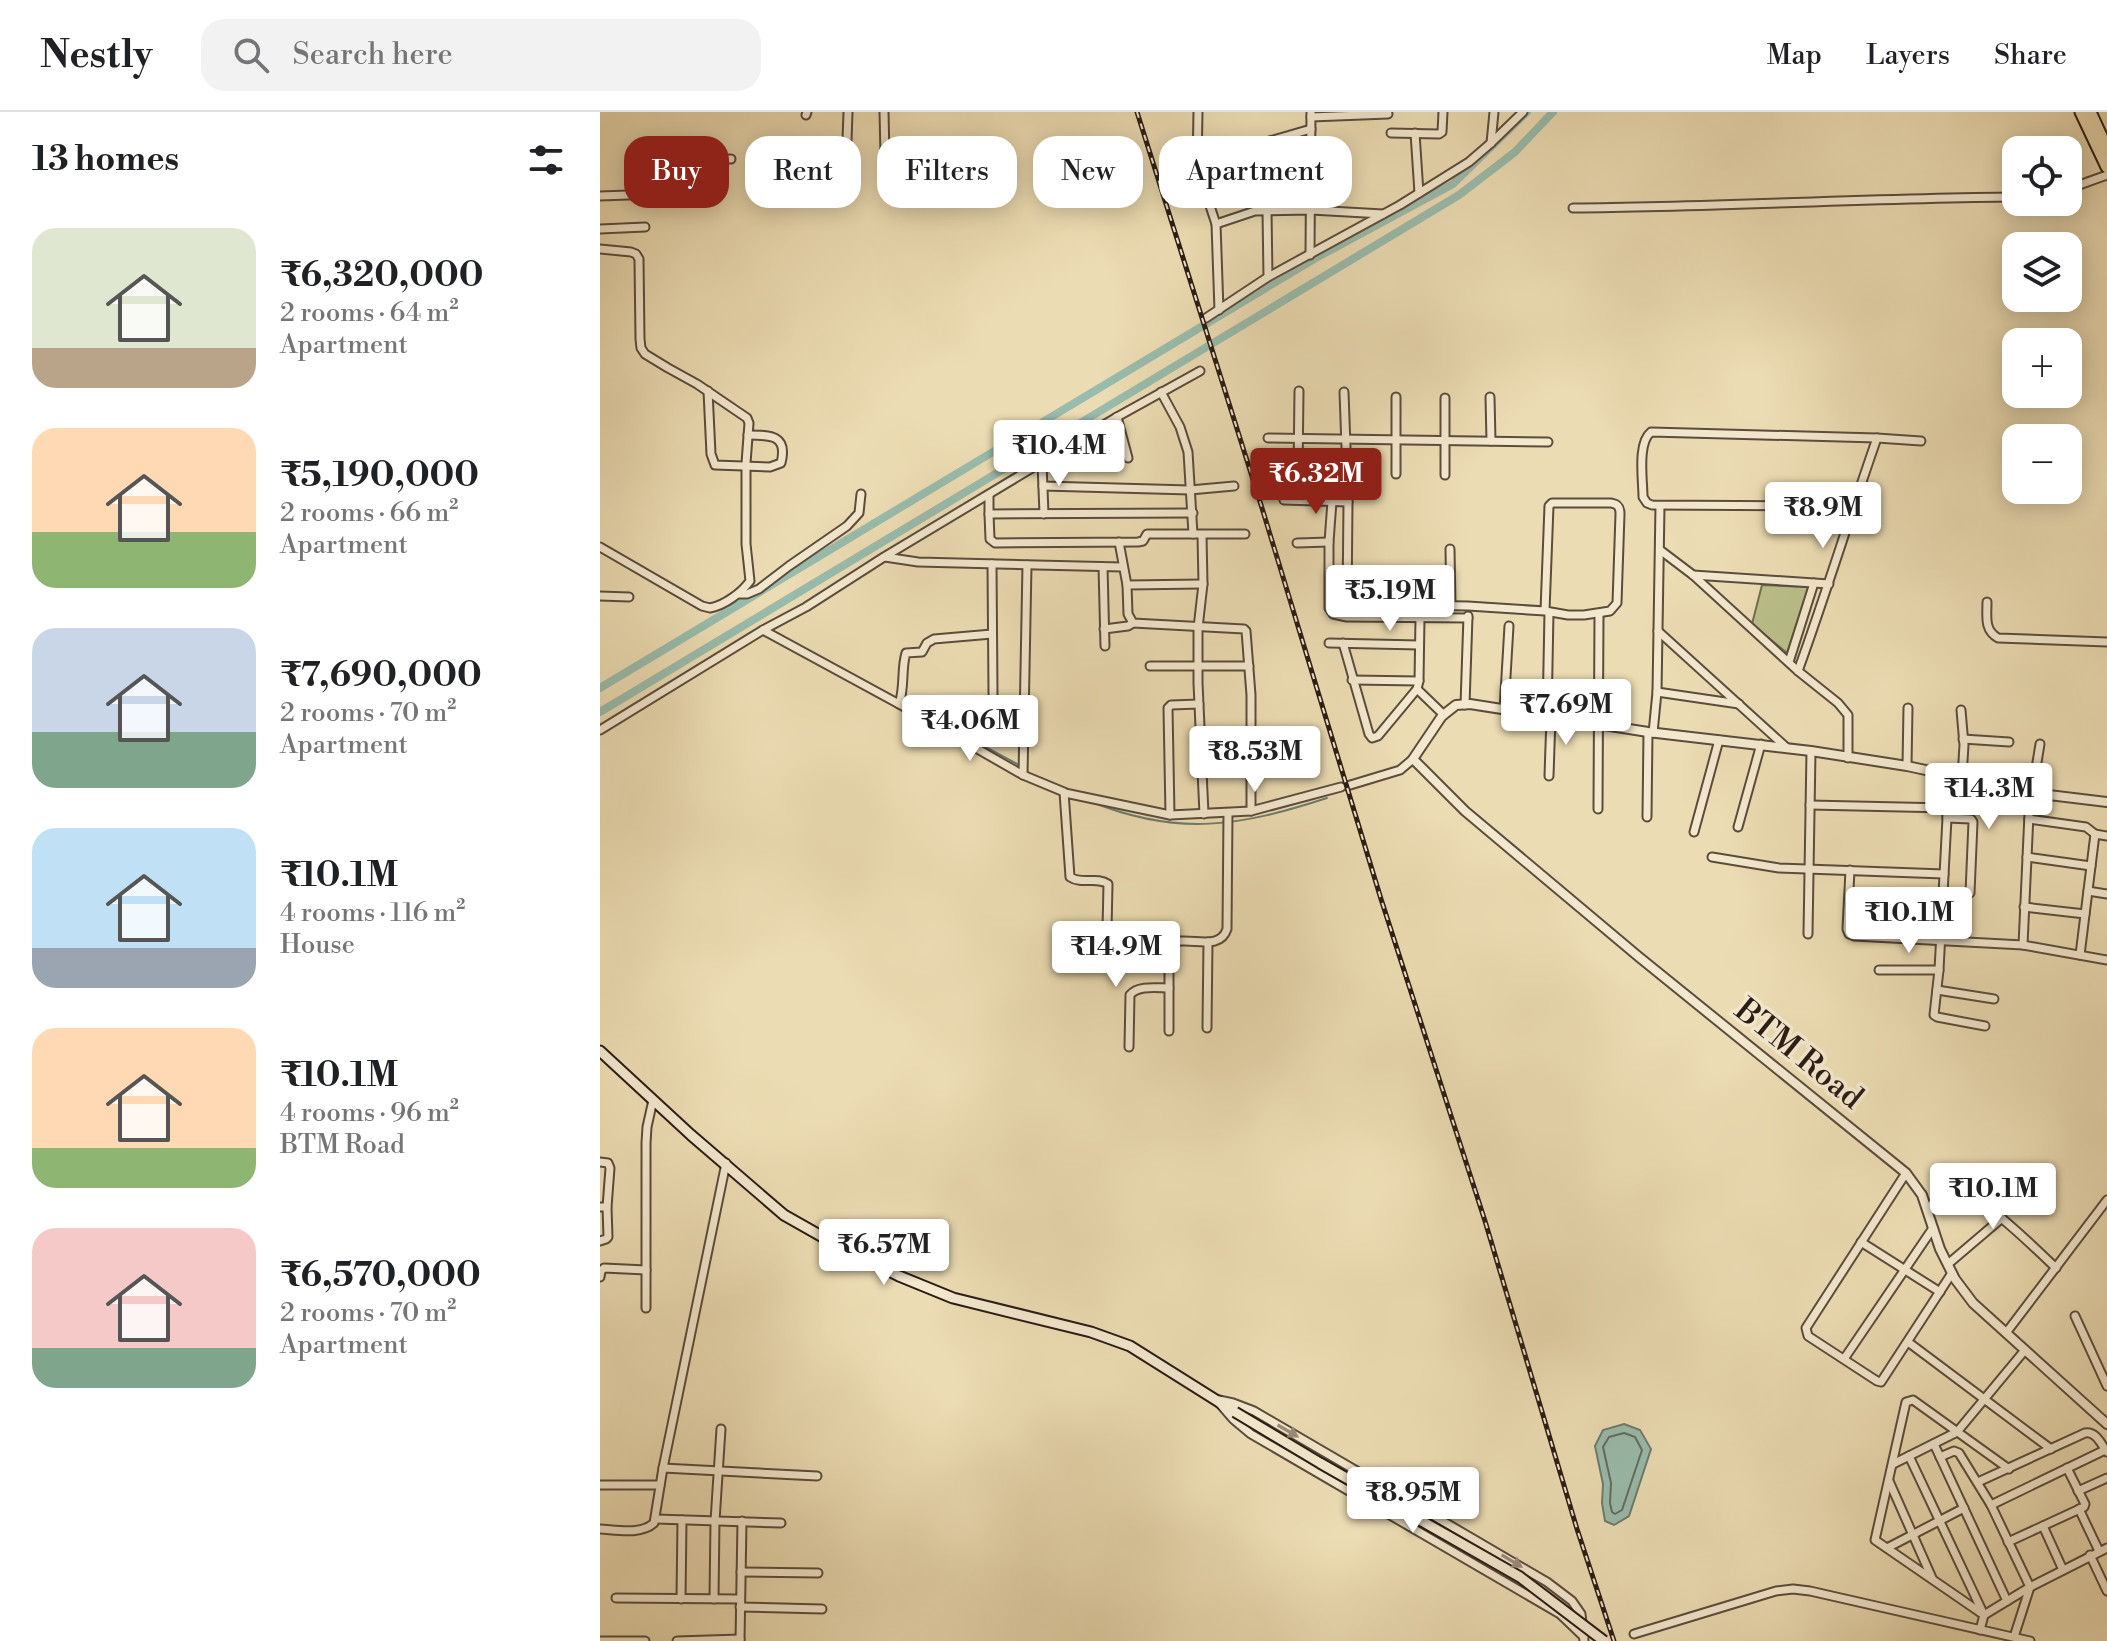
<!DOCTYPE html>
<meta charset="utf-8">
<style>
:root{--surface:#fff;--page:#f2f2f2;--text:#202124;--muted:#757577;--line:#e0e0e0;--accent:#8f2418}
body{margin:0;font-family:"Libre Bodoni",serif;background:var(--page);color:var(--text);height:100vh;display:flex;flex-direction:column;font-size:30px;white-space:nowrap}
*{box-sizing:border-box;margin:0}
p{font-size:26px;color:var(--muted)}
.icon{flex:none;width:44px;height:44px;fill:none;stroke:currentColor;stroke-width:2;stroke-linecap:round;stroke-linejoin:round}
.map{position:relative;flex:1;overflow:hidden}
.drawer{display:flex;flex-direction:column;background:var(--surface);width:600px}
.drawer>*{flex:none}
.top-card{position:absolute;left:24px;top:24px;width:760px;height:72px;display:flex;gap:16px}
.tools{position:absolute;left:1402px;top:24px;display:grid;gap:16px}
.tools a{display:grid;place-items:center;width:80px;height:80px;border-radius:16px;background:var(--surface);box-shadow:0 4px 20px #0003;font-size:40px}
.price{position:absolute;translate:-50% -68px;padding:0 18px;border-radius:8px;background:#fff;color:#222;font-size:26px;line-height:52px;filter:drop-shadow(0 2px 4px #0008)}
.price::after{content:'';position:absolute;left:50%;top:48px;width:24px;height:18px;margin-left:-12px;background:inherit;clip-path:polygon(0 0,100% 0,50% 100%)}
.price.on{background:var(--accent);color:#fff}
ul{padding:0;list-style:none}
li{display:flex;align-items:center;gap:24px;height:200px;padding:0 32px}
li span{display:grid;place-items:center;flex:none;width:224px;height:160px;border-radius:24px;color:#555}
li>.icon{margin-inline-start:auto}
span .icon{width:96px;height:96px;fill:#fffc;stroke-width:1}
li b{font-size:34px}
h2{display:flex;justify-content:space-between;align-items:center;height:96px;padding:0 32px;font-size:34px}
.tag{padding:0 28px;border-radius:24px;background:var(--surface);box-shadow:0 4px 20px #0003;font-size:28px;line-height:72px}
.tag.on{background:var(--accent);color:#fff}
header{display:flex;align-items:center;gap:48px;box-sizing:border-box;height:112px;padding:0 40px;background:var(--surface);border-bottom:2px solid var(--line)}
header strong{font-size:38px}
nav{display:flex;gap:44px;margin-inline-start:auto;font-size:28px}
.search{width:560px;height:72px;background:var(--page);display:flex;align-items:center;gap:20px;box-sizing:border-box;padding:0 28px;border-radius:24px;color:var(--muted);font-size:30px}
main{display:flex;flex:1;min-height:0}
.map>svg:first-child{display:block}
</style>
<header>
<strong>Nestly</strong>
<div class="search"><svg class="icon" aria-label="search" viewBox="0 0 24 24"><circle cx="10" cy="10" r="6"/><path d="M15 15l6 6"/></svg>Search here</div>
<nav><a>Map</a><a>Layers</a><a>Share</a></nav>
</header>
<main>
<section class="drawer">
<h2>13 homes<svg class="icon" aria-label="filters" viewBox="0 0 24 24"><path d="M4 7h16M4 17h16"/><circle cx="9" cy="7" r="2"/><circle cx="15" cy="17" r="2"/></svg></h2>
<ul>
<li><span style="background:linear-gradient(#dfe7d0 75%,#b9a48a 0)"><svg class="icon" aria-label="home" viewBox="0 0 24 24"><path d="M3 11l9-7 9 7M6 9v11h12V9"/></svg></span><div><b>₹6,320,000</b><p>2 rooms · 64 m²</p><p>Apartment</p></div></li>
<li><span style="background:linear-gradient(#ffd9b3 65%,#8fb573 0)"><svg class="icon" aria-label="home" viewBox="0 0 24 24"><path d="M3 11l9-7 9 7M6 9v11h12V9"/></svg></span><div><b>₹5,190,000</b><p>2 rooms · 66 m²</p><p>Apartment</p></div></li>
<li><span style="background:linear-gradient(#c9d6e8 65%,#7fa58c 0)"><svg class="icon" aria-label="home" viewBox="0 0 24 24"><path d="M3 11l9-7 9 7M6 9v11h12V9"/></svg></span><div><b>₹7,690,000</b><p>2 rooms · 70 m²</p><p>Apartment</p></div></li>
<li><span style="background:linear-gradient(#bfe0f5 75%,#9aa5b1 0)"><svg class="icon" aria-label="home" viewBox="0 0 24 24"><path d="M3 11l9-7 9 7M6 9v11h12V9"/></svg></span><div><b>₹10.1M</b><p>4 rooms · 116 m²</p><p>House</p></div></li>
<li><span style="background:linear-gradient(#ffd9b3 75%,#8fb573 0)"><svg class="icon" aria-label="home" viewBox="0 0 24 24"><path d="M3 11l9-7 9 7M6 9v11h12V9"/></svg></span><div><b>₹10.1M</b><p>4 rooms · 96 m²</p><p>BTM Road</p></div></li>
<li><span style="background:linear-gradient(#f6c9c9 75%,#7fa58c 0)"><svg class="icon" aria-label="home" viewBox="0 0 24 24"><path d="M3 11l9-7 9 7M6 9v11h12V9"/></svg></span><div><b>₹6,570,000</b><p>2 rooms · 70 m²</p><p>Apartment</p></div></li>
</ul>
</section>
<div class="map">
<svg width="1507" height="1529" viewBox="0 0 1507 1529">
<rect width="100%" height="100%" fill="#ecdcb3"/>
<filter id="stains"><feTurbulence type="fractalNoise" baseFrequency=".0025" numOctaves="4"/><feColorMatrix values="0 0 0 0 .2 0 0 0 0 .09 0 0 0 0 .02 0 0 0 .5 -.17"/></filter>
<radialGradient id="worn" r=".72"><stop offset=".6" stop-color="#630" stop-opacity="0"/><stop offset="1" stop-color="#630" stop-opacity=".3"/></radialGradient>
<!-- green -->
<polygon fill="#babf8a" stroke="#726e50" stroke-width="2" points="1162,473 1209,475 1187,541 1152,512"/>
<!-- water -->
<polygon fill="#99bcad" stroke="#6d7c70" stroke-width="2" points="1024,1312 1040,1318 1051,1337 1029,1404 1014,1413 1005,1409 1002,1391 1003,1372 995,1334 1003,1318"/>
<g fill="none" stroke-linecap="round" stroke-linejoin="round">
<!-- shore -->
<polygon stroke="#626c61" stroke-width="2" points="1024,1321 1035,1325 1042,1338 1022,1398 1015,1402 1012,1400 1010,1391 1011,1371 1003,1335 1009,1325"/>
<!-- stream -->
<g stroke="#6d7c70" stroke-width="2">
<polyline points="328,604 421,654"/>
<path d="M492,690C579,725 641,714 727,686"/>
</g>
<!-- canal -->
<g stroke="#99bcad" stroke-width="8">
<polyline points="0,576 714,147 853,72 927,0"/>
<polyline points="0,600 859,83 915,40 953,0"/>
</g>
<defs>
<g id="minor">
<polyline points="284,0 285,43"/>
<polyline points="598,0 597,55 616,112 619,198"/>
<polyline points="206,3 207,0"/>
<polyline points="711,5 788,2"/>
<polyline points="791,21 839,22 842,20 843,0"/>
<polyline points="815,21 819,81"/>
<polyline points="891,31 894,0"/>
<polyline points="597,50 711,17"/>
<polyline points="1468,77 1507,63"/>
<path d="M0,84L56,82L59,79C61,69 60,54 69,47H131"/>
<polyline points="245,86 248,0"/>
<path d="M973,96C1121,95 1268,86 1416,85"/>
<polyline points="667,99 668,165"/>
<polyline points="616,112 655,99 711,98 783,102"/>
<polyline points="0,117 45,115"/>
<path d="M0,137L31,140L36,142L39,147L40,227L41,236L45,242L68,256L97,272L147,306L149,311L146,351V432L150,469C141,481 125,493 110,496L102,494L0,435"/>
<polyline points="710,143 711,0"/>
<polyline points="606,206 668,165 800,93 869,50 891,31 923,0"/>
<path d="M108,279L111,342L115,353L170,355L181,351C188,323 171,323 148,323"/>
<polyline points="561,280 580,315 588,340 593,422"/>
<polyline points="744,280 748,390 747,494"/>
<polyline points="890,285 891,329"/>
<polyline points="845,286 845,363"/>
<polyline points="517,305 528,346"/>
<polyline points="668,326 948,330"/>
<polyline points="442,351 444,402"/>
<polyline points="698,361 699,279"/>
<polyline points="796,362 796,285"/>
<polyline points="443,374 590,378 634,374"/>
<polyline points="389,383 389,402 593,401"/>
<polyline points="684,388 748,390"/>
<polyline points="732,389 729,430 729,496 733,502 747,505 868,506"/>
<path d="M1253,394L1052,393L1047,391L1043,385C1043,368 1037,331 1051,320L1277,326L1321,329"/>
<polyline points="389,402 390,427 395,431 538,430 543,429 547,422 645,422"/>
<polyline points="602,423 603,472 598,516 598,571 604,702"/>
<polyline points="519,430 527,473 528,502 533,511 644,517 646,519 651,583 651,699"/>
<polyline points="697,431 729,430"/>
<polyline points="850,437 851,494"/>
<polyline points="1060,438 1093,463 1198,559 1238,591 1248,603 1248,646"/>
<polyline points="285,445 318,450 522,455"/>
<polyline points="392,452 393,582"/>
<polyline points="503,455 505,534"/>
<polyline points="1093,463 1229,472"/>
<polyline points="527,473 603,472"/>
<polyline points="138,482 147,482 159,477 189,454 247,414 259,401 261,382"/>
<polyline points="0,484 29,485"/>
<path d="M1387,490C1387,505 1384,518 1398,526L1507,530"/>
<path d="M747,492L868,494L945,499L968,503H984L1010,499L1017,491L1020,402C1020,395 1018,392 1011,391H952L949,394L945,499"/>
<polyline points="820,506 819,569 817,577 844,603"/>
<polyline points="504,517 528,514 533,511"/>
<path d="M163,518L299,592L423,663L464,680L470,765C482,773 497,764 508,772L507,818"/>
<polyline points="1058,519 1187,636"/>
<polyline points="729,531 819,533"/>
<polyline points="743,531 769,622 772,626 778,624 817,577"/>
<polyline points="1189,550 1214,471"/>
<polyline points="550,554 649,554"/>
<path d="M1198,559C1226,482 1250,403 1277,326"/>
<polyline points="752,568 819,569"/>
<polyline points="1057,580 1139,592"/>
<path d="M299,592C305,576 301,556 306,541L322,540L327,531L334,527L392,522"/>
<polyline points="865,593 868,504"/>
<polyline points="904,598 909,514"/>
<polyline points="1361,598 1364,633 1362,665"/>
<polyline points="947,605 949,500"/>
<polyline points="0,618 163,518 206,495 284,445 517,305 600,259"/>
<polyline points="1053,621 1057,580 1060,394"/>
<polyline points="1363,627 1409,630"/>
<polyline points="1307,654 1308,596"/>
<polyline points="1345,662 1347,706 1339,858 1334,903 1337,905 1385,914"/>
<polyline points="423,663 427,453"/>
<polyline points="949,664 951,605"/>
<polyline points="747,674 800,658 813,647"/>
<polyline points="465,681 570,703 651,699 741,675"/>
<polyline points="1432,681 1440,632"/>
<polyline points="1210,693 1347,696"/>
<polyline points="998,697 999,502"/>
<polyline points="570,703 568,596 571,593 599,592"/>
<polyline points="1047,705 1048,620"/>
<polyline points="1347,706 1371,707 1373,710 1370,781"/>
<polyline points="1429,707 1486,715 1495,722 1507,724"/>
<polyline points="1138,715 1161,632"/>
<polyline points="1094,720 1119,628"/>
<polyline points="1112,745 1179,756 1344,762"/>
<polyline points="1427,745 1491,754"/>
<polyline points="1250,758 1247,817 1249,822 1254,824 1423,833 1507,848"/>
<polyline points="1488,779 1507,782"/>
<polyline points="1424,795 1485,802"/>
<polyline points="1208,822 1211,639"/>
<polyline points="1423,833 1430,680"/>
<polyline points="1480,843 1495,722"/>
<polyline points="1279,858 1339,858"/>
<polyline points="1337,878 1394,887"/>
<polyline points="607,916 608,830"/>
<path d="M569,919V833C585,821 619,842 627,817L628,701"/>
<path d="M529,935L530,883C538,873 557,876 569,876"/>
<polyline points="0,1050 8,1051 10,1056 7,1095 0,1095"/>
<polyline points="1306,1061 1206,1216 1208,1224 1277,1269 1281,1270 1352,1161"/>
<path d="M1327,1098C1333,1092 1340,1079 1348,1076C1368,1069 1440,1141 1456,1156"/>
<polyline points="0,1129 6,1127 8,1125 7,1095"/>
<polyline points="1261,1130 1340,1180"/>
<polyline points="1348,1152 1402,1106"/>
<polyline points="0,1165 1,1159 4,1156 46,1158"/>
<polyline points="46,1196 46,1031 47,1015 53,988"/>
<polyline points="1475,1204 1507,1274"/>
<polyline points="1406,1221 1507,1088"/>
<polyline points="1308,1230 1451,1337"/>
<polyline points="1244,1247 1333,1116"/>
<polyline points="619,1288 633,1291 654,1299 947,1470 972,1489 981,1502 984,1529"/>
<polyline points="620,1292 633,1307 651,1322 960,1502 984,1525"/>
<polyline points="1334,1332 1407,1489"/>
<polyline points="1309,1344 1384,1503 1380,1518"/>
<polyline points="1340,1345 1354,1339 1359,1341 1391,1393 1430,1475 1414,1525"/>
<polyline points="1293,1352 1357,1320 1425,1238"/>
<polyline points="63,1356 217,1364"/>
<polyline points="1289,1369 1332,1466"/>
<path d="M1378,1370L1485,1321C1496,1319 1501,1332 1507,1340"/>
<polyline points="0,1373 60,1373"/>
<polyline points="1478,1379 1507,1366"/>
<polyline points="1391,1393 1505,1338"/>
<polyline points="1479,1397 1499,1439"/>
<polyline points="56,1407 181,1411"/>
<polyline points="1443,1414 1463,1458"/>
<path d="M0,1417C17,1418 41,1423 54,1411L63,1356L126,1051"/>
<polyline points="1408,1430 1484,1395 1485,1392 1467,1356"/>
<polyline points="1287,1436 1364,1396"/>
<polyline points="1490,1443 1507,1479"/>
<polyline points="141,1460 218,1461"/>
<polyline points="16,1486 140,1487"/>
<polyline points="81,1487 82,1408"/>
<polyline points="114,1487 115,1409 121,1317"/>
<polyline points="140,1495 222,1497"/>
<polyline points="1384,1503 1275,1428 1306,1290 1313,1288 1409,1357"/>
<polyline points="1384,1503 1430,1475 1507,1436"/>
<polyline points="1034,1522 1176,1479 1193,1477 1210,1479 1430,1529"/>
<polyline points="0,1529 45,1529"/>
<polyline points="77,1529 140,1527"/>
<polyline points="140,1529 142,1409"/>
</g>
<polyline id="tertiary" points="1507,690 1432,681 1307,654 1211,639 1048,620 870,592 856,593 842,604 813,647 865,699 1039,845 1306,1061 1322,1083 1340,1137 1355,1167 1373,1191 1507,1312"/>
<polyline id="secondary" points="0,939 91,1023 184,1103 237,1133 299,1164 353,1186 491,1220 530,1234 635,1300"/>
<g id="trunk">
<polyline points="1481,0 1507,55"/>
<polyline points="1490,0 1507,37"/>
</g>
</defs>
<!-- minor casing -->
<use href="#minor" stroke="#5b4c3c" stroke-width="11"/>
<!-- tertiary casing -->
<use href="#tertiary" stroke="#5b4c3c" stroke-width="12"/>
<!-- secondary casing -->
<use href="#secondary" stroke="#2b1c15" stroke-width="13"/>
<!-- trunk casing -->
<use href="#trunk" stroke="#2b1c15" stroke-width="15"/>
<!-- minor -->
<use href="#minor" stroke="#f3e8ce" stroke-width="7"/>
<!-- tertiary -->
<use href="#tertiary" stroke="#f3e8ce" stroke-width="8"/>
<!-- secondary -->
<use href="#secondary" stroke="#f3e8ce" stroke-width="9"/>
<!-- trunk -->
<use href="#trunk" stroke="#ecdcb3" stroke-width="11"/>
<defs>
<polyline id="rail" points="537,0 662,396 781,787 885,1109 977,1417 1014,1529"/>
</defs>
<!-- rail casing -->
<use href="#rail" stroke="#2b1c15" stroke-width="5"/>
<!-- rail -->
<use href="#rail" stroke="#f3e8ce" stroke-width="2" stroke-dasharray="6" stroke-linecap="butt"/>
<defs>
<polyline id="secondary-bridge" points="635,1300 720,1351 920,1465 1004,1529"/>
</defs>
<!-- secondary-bridge casing -->
<use href="#secondary-bridge" stroke="#2b1c15" stroke-width="13" stroke-linecap="butt"/>
<!-- secondary-bridge -->
<use href="#secondary-bridge" stroke="#f3e8ce" stroke-width="9"/>
</g>
<!-- one-way arrows -->
<defs><path id="oneway-solid" d="M-6-.8H1V-3.2L6.5 0L1 3.2V.8H-6Z" transform="scale(2)"/></defs>
<g fill="#998c7b">
<use href="#oneway-solid" transform="translate(688 1319) rotate(30)"/>
<use href="#oneway-solid" transform="translate(912 1449) rotate(31)"/>
</g>
<g text-anchor="middle" dominant-baseline="central" stroke-width="7" stroke-linejoin="round" paint-order="stroke">
<!-- street labels -->
<g font-size="32" fill="#2b1c15" stroke="#f3e8ce">
<text transform="translate(1199 942) rotate(39)">BTM Road</text>
</g>
</g>
<rect width="100%" height="100%" filter="url(#stains)"/>
<rect width="100%" height="100%" fill="url(#worn)"/>
</svg>
<div class="tools">
<a><svg class="icon" aria-label="locate" viewBox="0 0 24 24"><circle cx="12" cy="12" r="6"/><path d="M12 2v4M12 18v4M2 12h4M18 12h4"/></svg></a>
<a><svg class="icon" aria-label="layers" viewBox="0 0 24 24"><path d="M12 4l9 5-9 5-9-5zM3 14l9 5 9-5"/></svg></a>
<a>+</a>
<a>−</a>
</div>
<b class="price" style="left:459px;top:376px">₹10.4M</b>
<b class="price on" style="left:716px;top:404px">₹6.32M</b>
<b class="price" style="left:1223px;top:438px">₹8.9M</b>
<b class="price" style="left:790px;top:521px">₹5.19M</b>
<b class="price" style="left:966px;top:635px">₹7.69M</b>
<b class="price" style="left:370px;top:651px">₹4.06M</b>
<b class="price" style="left:655px;top:682px">₹8.53M</b>
<b class="price" style="left:1389px;top:719px">₹14.3M</b>
<b class="price" style="left:1309px;top:843px">₹10.1M</b>
<b class="price" style="left:516px;top:877px">₹14.9M</b>
<b class="price" style="left:1393px;top:1119px">₹10.1M</b>
<b class="price" style="left:284px;top:1175px">₹6.57M</b>
<b class="price" style="left:813px;top:1423px">₹8.95M</b>
<div class="top-card">
<a class="tag on">Buy</a>
<a class="tag">Rent</a>
<a class="tag">Filters</a>
<a class="tag">New</a>
<a class="tag">Apartment</a>
</div>
</div>
</main>
